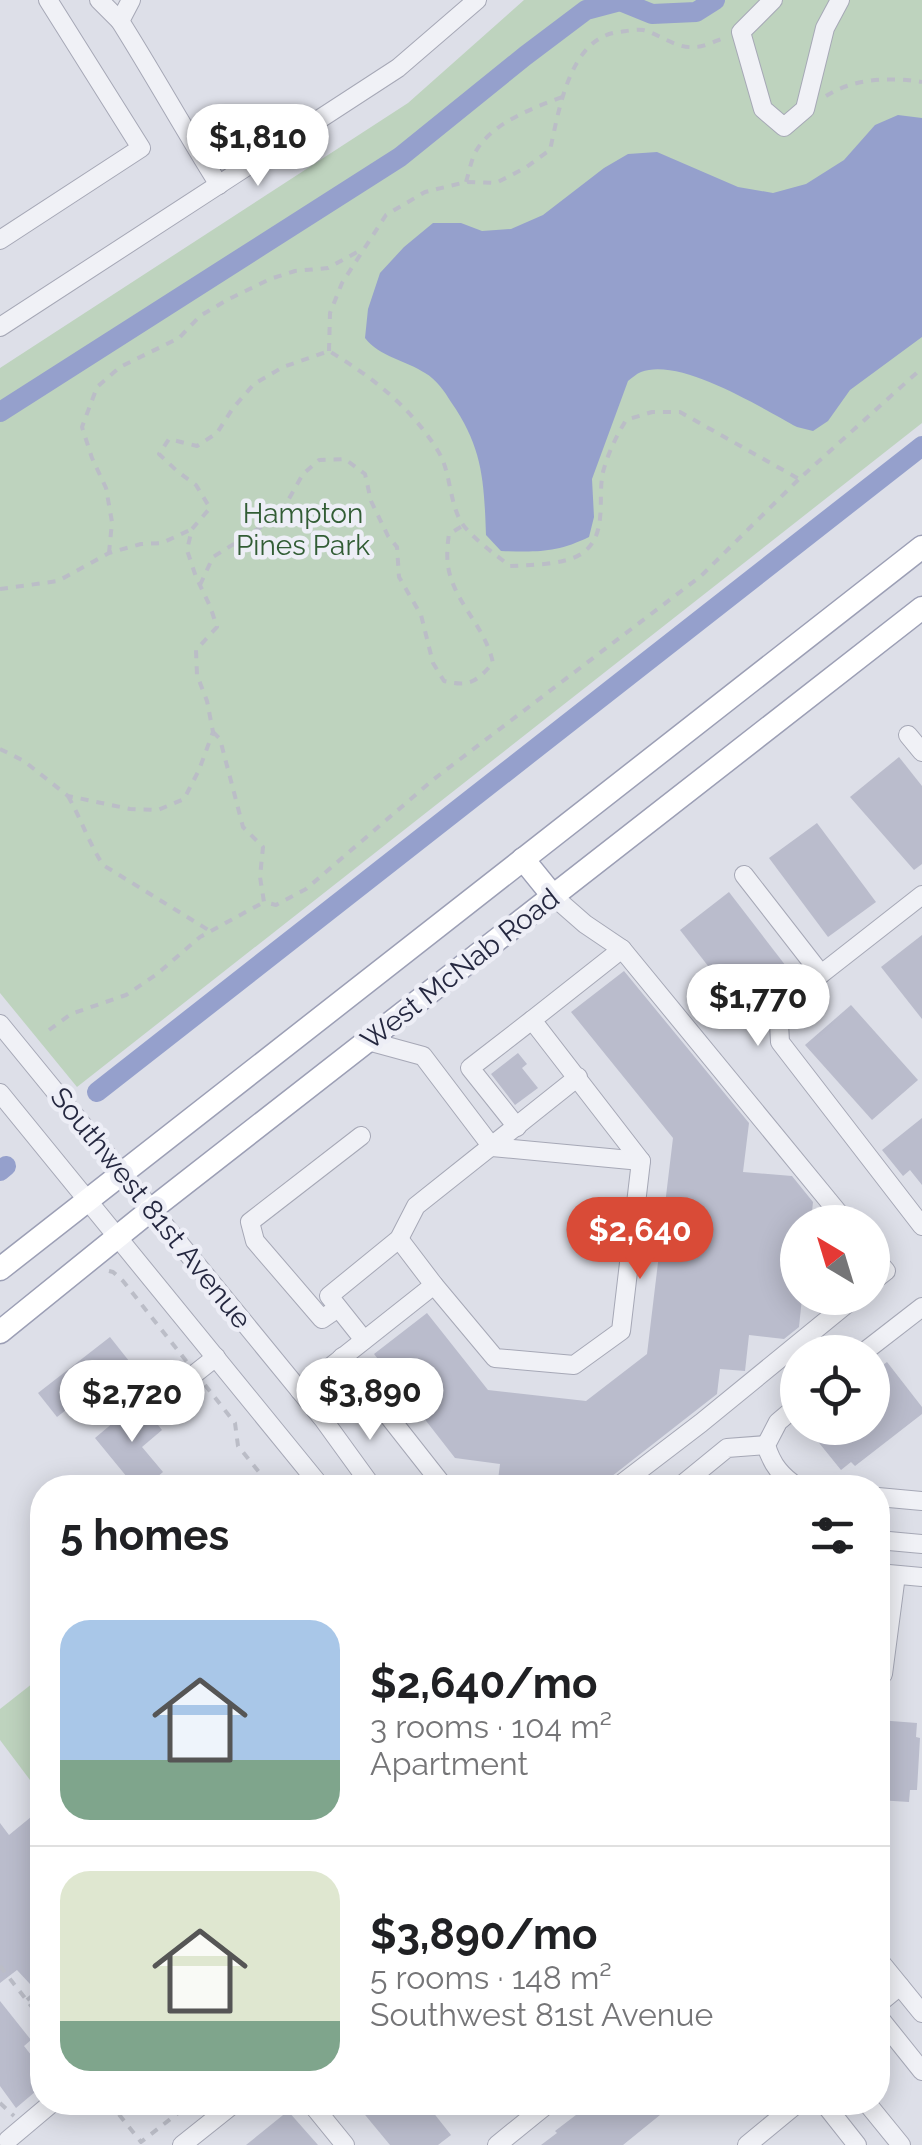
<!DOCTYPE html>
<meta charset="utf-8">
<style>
:root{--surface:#fff;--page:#f2f2f2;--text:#202124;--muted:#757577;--line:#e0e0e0;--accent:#d94b37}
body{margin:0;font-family:Raleway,sans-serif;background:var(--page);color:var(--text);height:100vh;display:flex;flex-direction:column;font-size:38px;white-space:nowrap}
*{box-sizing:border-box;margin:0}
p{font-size:32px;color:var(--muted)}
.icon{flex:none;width:55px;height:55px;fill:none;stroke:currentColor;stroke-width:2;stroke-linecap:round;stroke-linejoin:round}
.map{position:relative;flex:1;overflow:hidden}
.sheet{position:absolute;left:30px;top:1475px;width:860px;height:640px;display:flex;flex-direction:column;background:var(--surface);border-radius:40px;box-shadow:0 5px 25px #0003}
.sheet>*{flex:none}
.needle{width:65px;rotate:322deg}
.fabs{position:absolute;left:780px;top:1205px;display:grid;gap:20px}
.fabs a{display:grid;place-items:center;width:110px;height:110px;border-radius:50%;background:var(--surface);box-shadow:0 5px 25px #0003;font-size:50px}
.price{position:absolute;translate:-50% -85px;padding:0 22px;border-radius:35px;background:#fff;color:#222;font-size:32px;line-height:65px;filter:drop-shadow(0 2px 5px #0008)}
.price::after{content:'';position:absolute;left:50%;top:60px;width:30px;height:22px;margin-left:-15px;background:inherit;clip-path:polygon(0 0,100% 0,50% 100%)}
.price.current{background:var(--accent);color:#fff}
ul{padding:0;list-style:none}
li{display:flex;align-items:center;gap:30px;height:250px;padding:0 30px}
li+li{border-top:2px solid var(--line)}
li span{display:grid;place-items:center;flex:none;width:280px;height:200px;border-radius:30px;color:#555}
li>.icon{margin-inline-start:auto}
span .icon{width:120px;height:120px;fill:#fffc;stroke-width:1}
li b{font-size:42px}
h2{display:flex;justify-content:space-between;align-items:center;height:120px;padding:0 30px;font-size:42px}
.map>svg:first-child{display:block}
</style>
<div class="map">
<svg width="922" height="2145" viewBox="0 0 922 2145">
<rect width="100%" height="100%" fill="#dddfe8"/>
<!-- green -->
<g fill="#bed3be">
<polygon points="524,0 922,0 922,423 77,1087 0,993 0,368 408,103"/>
<polygon points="42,1676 42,1770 30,1780 0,1740 0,1709"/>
</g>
<!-- water -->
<path fill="#95a0cc" d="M898,115L922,118V337L850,390L828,421L813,431L797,427C761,408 681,357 641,372C636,374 632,378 628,381L592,479L594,517L589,537C556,553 537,552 501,551L486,535C484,481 483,448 451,402C445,392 436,379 425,373C405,360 380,357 365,338L368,309L380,273L404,247L433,223H461L482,231L511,229L543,215L604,168L628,154L657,152L738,187L773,193L806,184L844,160L875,125Z"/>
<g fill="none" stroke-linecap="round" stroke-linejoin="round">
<!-- canal -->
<g stroke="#95a0cc" stroke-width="20">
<polyline points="0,412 400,157 525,56 586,10 620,1 652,14 696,12 715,0"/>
<polyline points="97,1092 922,446"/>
<polyline points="0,1171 6,1166"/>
</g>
</g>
<!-- building -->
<g fill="#babccc">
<polygon points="899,757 922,786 922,864 914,870 850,797"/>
<polygon points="817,823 876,902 828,937 769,858"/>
<polygon points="729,892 789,970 740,1007 680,930"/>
<polygon points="922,935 922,1019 881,967"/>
<polygon points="624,971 749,1123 743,1172 792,1176 813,1202 811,1222 798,1222 798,1298 802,1298 799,1327 784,1339 749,1335 745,1371 720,1369 717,1394 607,1480 557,1475 556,1488 497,1488 500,1464 455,1458 374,1354 427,1313 488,1390 586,1401 647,1354 673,1138 571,1012"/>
<polygon points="851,1005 918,1080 872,1120 805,1045"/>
<polygon points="518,1053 527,1064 522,1068 538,1088 515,1105 491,1074"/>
<polygon points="922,1118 922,1185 910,1170 903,1176 882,1150"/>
<polygon points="110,1337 129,1361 57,1417 38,1393"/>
<polygon points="887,1362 922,1407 922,1414 855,1466 851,1462 841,1470 807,1428 872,1428 872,1373"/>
<polygon points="139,1401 162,1430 142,1447 163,1472 144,1488 136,1488 95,1438"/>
<polygon points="878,1720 917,1723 916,1737 920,1738 917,1790 910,1790 909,1802 878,1800"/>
<polygon points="42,1808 42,1974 30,1984 17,1970 0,1983 0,1823 9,1835"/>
<polygon points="0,2001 31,2040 24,2046 42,2069 42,2086 16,2108 0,2086"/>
<polygon points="370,2102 425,2102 451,2135 438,2145 390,2145 361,2110"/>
<polygon points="593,2102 676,2102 623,2145 541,2145 557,2133 555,2131"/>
<polygon points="288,2111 318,2145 246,2145"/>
</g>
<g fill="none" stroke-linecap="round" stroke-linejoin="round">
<defs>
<g id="minor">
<polyline points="99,0 120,21"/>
<path d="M131,0L120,21C154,75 185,131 219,185"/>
<polyline points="773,0 741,32 763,109 784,127 805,109 825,28 840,0"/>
<polyline points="0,240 141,148 48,0"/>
<polyline points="0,327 398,68 477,0"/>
<polyline points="908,735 922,752"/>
<polyline points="744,875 821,974"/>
<polyline points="922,895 811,982 779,1023 780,1042 922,1226"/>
<polyline points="553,896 585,924 622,949 846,1222"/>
<polyline points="0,1024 323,1419 373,1488"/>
<polyline points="368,1041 423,1056 492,1147 641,1161"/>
<polyline points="0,1093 322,1488"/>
<polyline points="517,1127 470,1068 532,1020"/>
<polyline points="399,1239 434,1285 495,1358 574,1365 621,1331 641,1161 532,1020 622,949"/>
<polyline points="872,1255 886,1271 872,1282"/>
<polyline points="338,1308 322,1319 255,1241 250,1222 361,1136"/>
<polyline points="364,1340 329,1296 399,1239 416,1206 578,1077"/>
<polyline points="864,1352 922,1307"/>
<polyline points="342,1357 445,1488"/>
<polyline points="300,1391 434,1285"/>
<polyline points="168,1395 216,1357"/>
<path d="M798,1405L778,1422L766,1445C772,1465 781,1476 799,1488"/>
<polyline points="616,1488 701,1423 854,1298"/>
<polyline points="678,1488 727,1448 766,1445"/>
<polyline points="878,1497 922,1501"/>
<polyline points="878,1540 922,1544"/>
<polyline points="878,1573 922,1577"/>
<polyline points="883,1674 896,1575"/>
<polyline points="878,1959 922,2013"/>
<polyline points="878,2004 900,1986"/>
<polyline points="878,2016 922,2071"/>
<polyline points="310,2102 345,2145"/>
<polyline points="823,2102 857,2145"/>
<polyline points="866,2102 901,2145"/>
<polyline points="8,2140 53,2102"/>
<polyline points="182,2145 236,2102"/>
<polyline points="497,2145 550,2102"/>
<polyline points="747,2145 799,2102"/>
</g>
<g id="major">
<polyline points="523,859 553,896"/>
<polyline points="0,1269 922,547"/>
<polyline points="0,1332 152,1209 922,608"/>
</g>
</defs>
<!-- minor casing -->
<use href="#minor" stroke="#a6a8b6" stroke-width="20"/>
<!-- major casing -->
<use href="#major" stroke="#9c9fb5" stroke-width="25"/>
<!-- path -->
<g stroke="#bbbdc7" stroke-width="4" stroke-dasharray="8 8" stroke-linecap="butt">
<path d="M826,96C854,78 890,77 922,82"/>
<path d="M466,182C469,173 471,160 476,151C492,123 533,108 562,97"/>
<path d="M329,351L330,313L342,283L386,215L425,192L466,182L496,183L525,168L550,150C559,110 570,36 620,32C627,31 636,29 643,30C660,34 676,49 695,47C704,47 715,41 724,38"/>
<polyline points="109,553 112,522 106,488 92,458 82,427 97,387 120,367 179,338 200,316 227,300 270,279 295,271 328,268 359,251"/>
<path d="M200,585L213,557L269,522L286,504L303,474L319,460L345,459L365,474L371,501L388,536L397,547L399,577L421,615L433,663L444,681C470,687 476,682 493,663C486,629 459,607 450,575C446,562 447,547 449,534L464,525"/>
<polyline points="0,589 58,581 109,553 141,544 162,543 192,529"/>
<polyline points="213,732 220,739 243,827 263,847 260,877 264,902 276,905 306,889 434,779 701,576 799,479"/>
<path d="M0,749L24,761L68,796L130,809L158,810L184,799L199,770L213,732L207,701L197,675L196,650L217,627L210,606L196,577L187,550L192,529L210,508L196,485L177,471L159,454L169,439L197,446L217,433L233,408L254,384L283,367L329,351C372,377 411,407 438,451C450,470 449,497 459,518C466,534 496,555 510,566C530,565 564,565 581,554C609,536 597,498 603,472C608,453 616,437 626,420L652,412H680L799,479L922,368"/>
<path d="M68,796C81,819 89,843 103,865L210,931"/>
<polyline points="49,1030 71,1014 126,995 157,974 200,937 264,902"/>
<polyline points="109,1271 113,1272 123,1281 187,1362"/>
<polyline points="205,1385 235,1423 238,1446 272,1488"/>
<polyline points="0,1966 42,2020"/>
<polyline points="27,2000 42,1988"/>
<polyline points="109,2102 141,2142 192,2102"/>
<polyline points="0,2103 14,2116"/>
<polyline points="252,2111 263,2102"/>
</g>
<!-- minor -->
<use href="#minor" stroke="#f0f1f6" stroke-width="18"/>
<!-- major -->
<use href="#major" stroke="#fff" stroke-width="22"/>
</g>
<g text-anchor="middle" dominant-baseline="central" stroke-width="9" stroke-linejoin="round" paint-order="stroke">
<!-- park labels -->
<g font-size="28" fill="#325d35" stroke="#edeef6">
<text x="303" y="513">Hampton<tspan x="303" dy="32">Pines Park</tspan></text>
</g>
<!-- street labels -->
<g font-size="28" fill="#252840" stroke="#edeef6">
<text transform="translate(460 969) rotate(-38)">West McNab Road</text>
<text transform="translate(151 1208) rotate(51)">Southwest 81st Avenue</text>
</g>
</g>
</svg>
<div class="fabs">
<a><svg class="needle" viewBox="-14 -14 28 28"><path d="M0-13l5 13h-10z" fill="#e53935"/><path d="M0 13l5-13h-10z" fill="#757577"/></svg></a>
<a><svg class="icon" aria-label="locate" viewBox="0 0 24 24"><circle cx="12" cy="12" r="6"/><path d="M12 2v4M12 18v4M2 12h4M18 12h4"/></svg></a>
</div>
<b class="price" style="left:258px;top:189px">$1,810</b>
<b class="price" style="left:758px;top:1049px">$1,770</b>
<b class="price current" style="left:640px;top:1282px">$2,640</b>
<b class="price" style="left:370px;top:1443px">$3,890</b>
<b class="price" style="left:132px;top:1445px">$2,720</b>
<section class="sheet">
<h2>5 homes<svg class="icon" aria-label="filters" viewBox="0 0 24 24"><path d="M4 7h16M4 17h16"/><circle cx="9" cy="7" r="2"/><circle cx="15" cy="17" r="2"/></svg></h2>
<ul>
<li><span style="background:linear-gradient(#a9c7e8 70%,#7fa58c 0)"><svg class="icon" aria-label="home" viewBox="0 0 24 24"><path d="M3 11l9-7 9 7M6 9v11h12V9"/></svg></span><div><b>$2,640/mo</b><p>3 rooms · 104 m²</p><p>Apartment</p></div></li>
<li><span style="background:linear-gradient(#dfe7d0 75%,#7fa58c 0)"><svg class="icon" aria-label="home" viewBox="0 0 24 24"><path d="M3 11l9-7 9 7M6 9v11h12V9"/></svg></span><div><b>$3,890/mo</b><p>5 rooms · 148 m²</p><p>Southwest 81st Avenue</p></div></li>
</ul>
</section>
</div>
